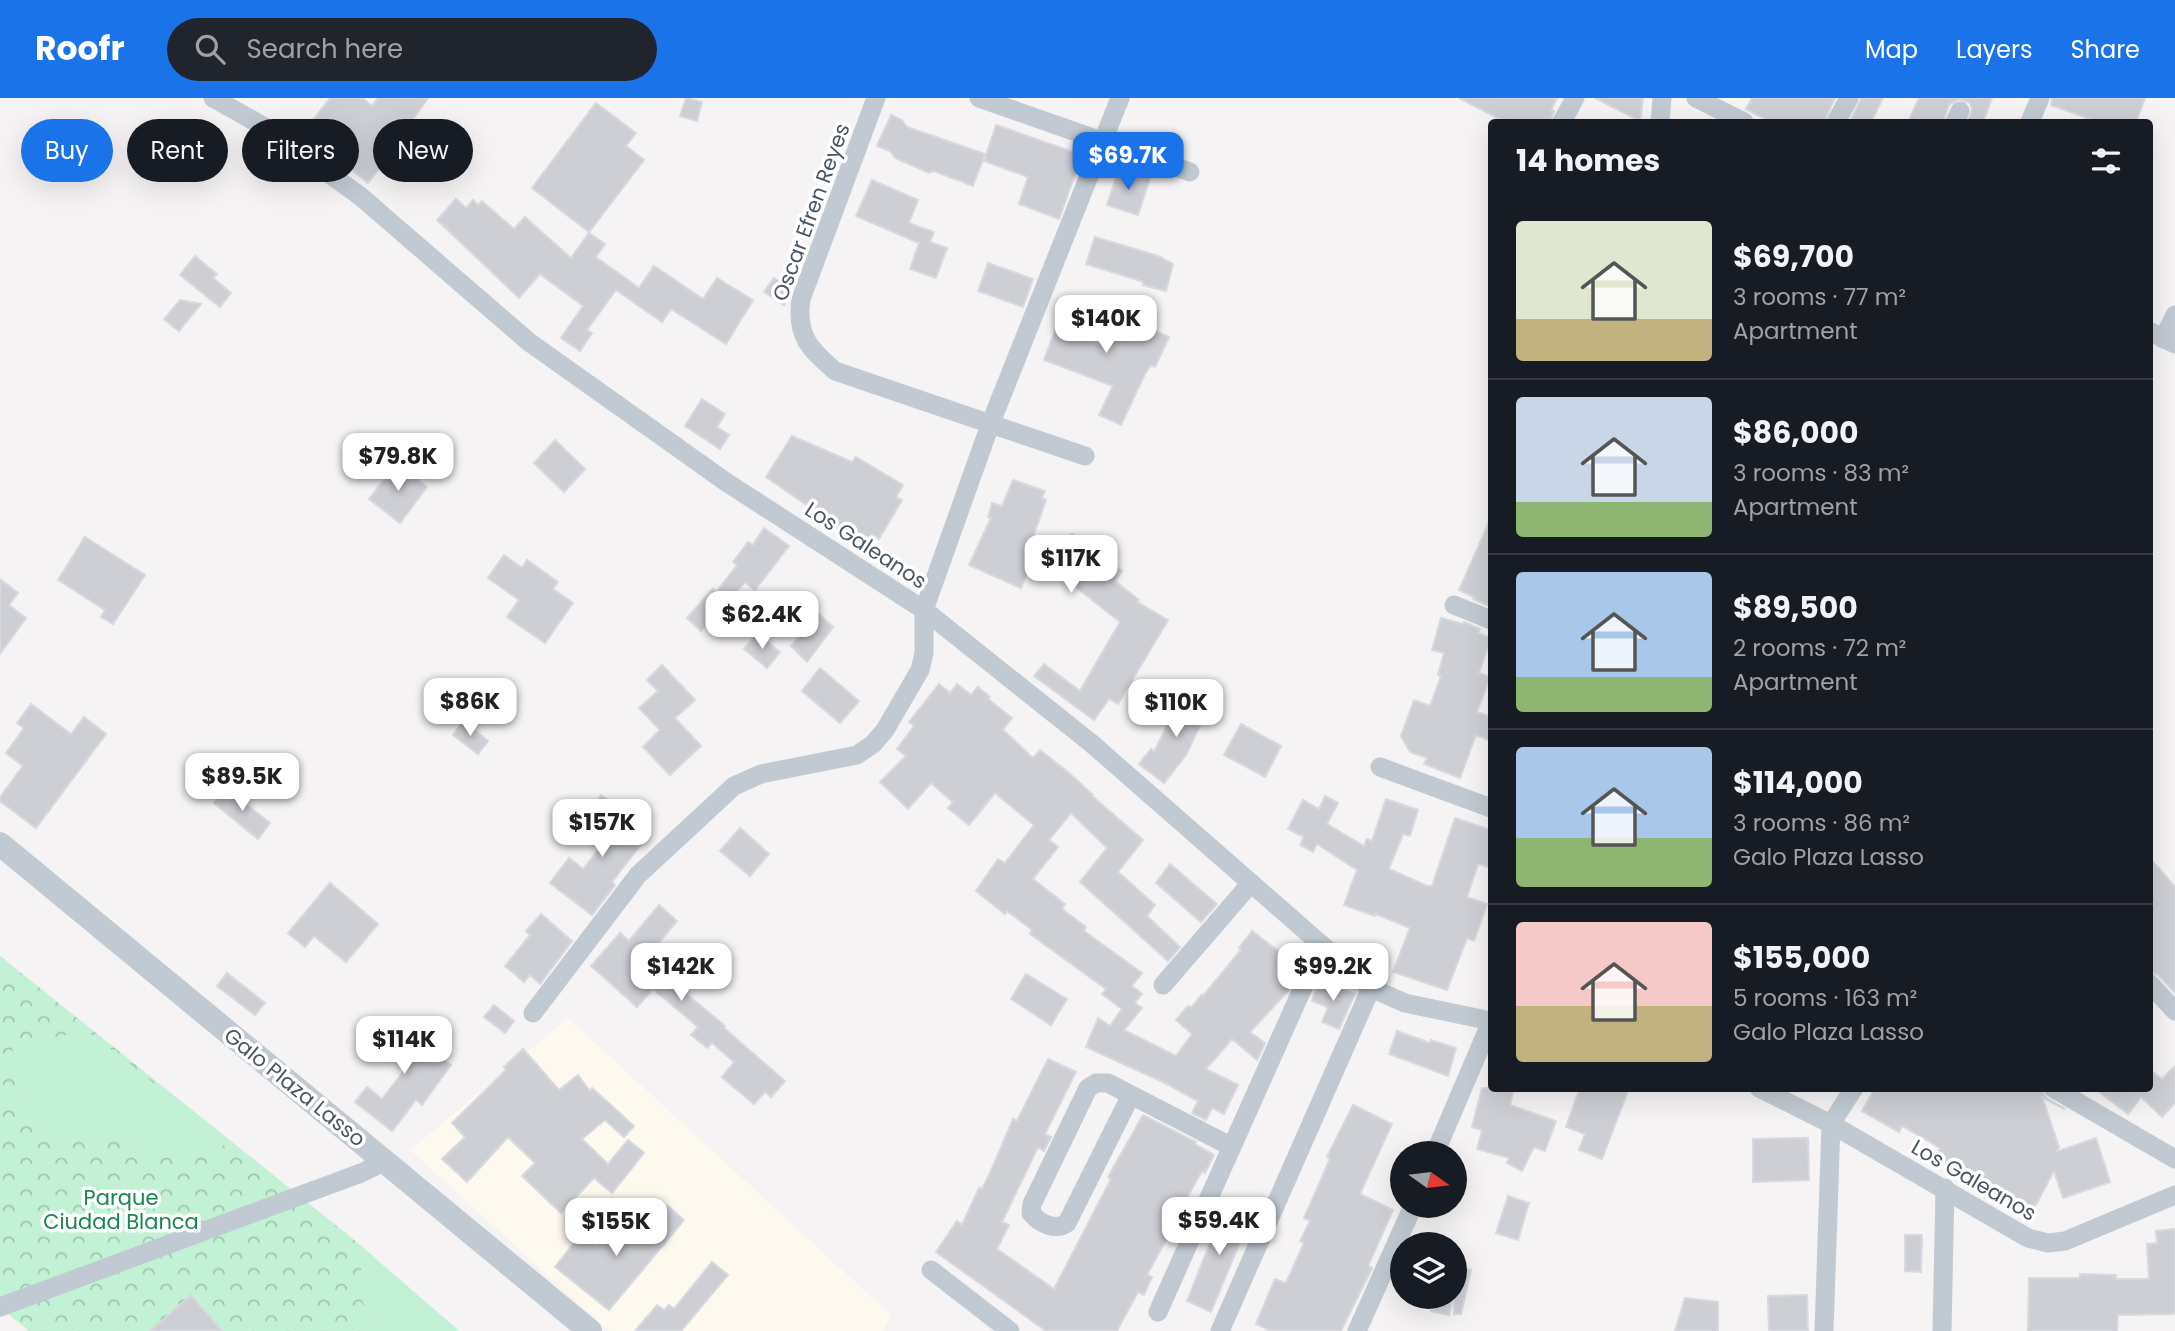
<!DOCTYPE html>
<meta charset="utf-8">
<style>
:root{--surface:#171b24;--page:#20242c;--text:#f1f3f6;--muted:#9ea1a6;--line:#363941;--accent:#1a73e8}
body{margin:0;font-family:Poppins,sans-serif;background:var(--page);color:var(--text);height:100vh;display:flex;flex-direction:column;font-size:26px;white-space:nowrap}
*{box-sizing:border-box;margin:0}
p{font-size:23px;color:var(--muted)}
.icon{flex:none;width:38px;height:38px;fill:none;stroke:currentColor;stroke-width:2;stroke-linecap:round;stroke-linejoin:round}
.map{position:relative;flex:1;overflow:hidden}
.details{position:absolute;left:1488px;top:21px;width:665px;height:973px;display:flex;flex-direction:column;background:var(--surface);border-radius:7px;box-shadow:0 7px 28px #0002}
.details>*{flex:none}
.guide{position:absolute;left:21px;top:21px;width:665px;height:63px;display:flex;gap:14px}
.needle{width:46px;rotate:104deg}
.tools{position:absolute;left:1390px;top:1043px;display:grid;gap:14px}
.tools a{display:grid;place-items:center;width:77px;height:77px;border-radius:50%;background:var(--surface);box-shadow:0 7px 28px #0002;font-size:35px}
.price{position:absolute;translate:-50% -60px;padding:0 16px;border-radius:14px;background:#fff;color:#222;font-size:23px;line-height:46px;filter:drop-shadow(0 2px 4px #0008)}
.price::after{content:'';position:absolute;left:50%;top:42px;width:21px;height:16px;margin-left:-10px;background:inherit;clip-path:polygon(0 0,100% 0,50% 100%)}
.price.active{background:var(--accent);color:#fff}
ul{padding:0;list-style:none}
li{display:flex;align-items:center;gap:21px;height:175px;padding:0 28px}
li+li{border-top:2px solid var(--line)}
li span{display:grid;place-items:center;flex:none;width:196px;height:140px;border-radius:7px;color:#555}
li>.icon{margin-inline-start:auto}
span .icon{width:84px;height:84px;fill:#fffc;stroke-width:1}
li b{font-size:30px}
h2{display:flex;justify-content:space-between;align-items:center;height:84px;padding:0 28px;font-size:30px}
.tag{padding:0 24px;border-radius:32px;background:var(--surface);box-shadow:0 7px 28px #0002;font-size:24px;line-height:63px}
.tag.active{background:var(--accent);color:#fff}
header{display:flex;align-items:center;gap:42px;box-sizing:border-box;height:98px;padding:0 35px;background:var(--accent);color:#fff}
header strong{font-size:33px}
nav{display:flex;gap:38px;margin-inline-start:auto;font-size:24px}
.search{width:490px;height:63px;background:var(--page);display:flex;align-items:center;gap:18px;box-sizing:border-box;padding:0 24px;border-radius:38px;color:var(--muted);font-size:26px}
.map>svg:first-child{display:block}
</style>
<header>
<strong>Roofr</strong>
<div class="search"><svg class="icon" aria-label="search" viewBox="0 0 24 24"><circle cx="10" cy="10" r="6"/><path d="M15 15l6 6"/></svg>Search here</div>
<nav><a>Map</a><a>Layers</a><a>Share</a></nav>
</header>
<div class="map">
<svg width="2175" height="1233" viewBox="0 0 2175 1233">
<defs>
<pattern id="forest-crowns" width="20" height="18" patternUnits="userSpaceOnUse" patternTransform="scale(1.75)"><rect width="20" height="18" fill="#c3f1d5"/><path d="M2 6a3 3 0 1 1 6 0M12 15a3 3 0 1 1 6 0" fill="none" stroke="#a0c6b0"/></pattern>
</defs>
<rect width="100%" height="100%" fill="#f5f3f3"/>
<!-- commercial -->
<polygon fill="#fdf9ef" points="568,920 891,1217 883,1233 609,1233 410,1052"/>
<!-- forest -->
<polygon fill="url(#forest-crowns)" points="0,858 347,1136 459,1233 29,1233 0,1209"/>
<!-- garden -->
<g fill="#c3f1d5">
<polygon points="73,935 93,937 229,1045 199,1058 181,1061 160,1057 99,1036 46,1038 23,1019 12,949"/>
<polygon points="361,1148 459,1233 374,1233 361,1199"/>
</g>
<!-- building -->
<g fill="#cdcfd5" stroke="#d7d9de" stroke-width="2">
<polygon points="330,0 362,0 372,8 378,0 428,0 390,54 391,55 368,85 332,56 336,52 307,30"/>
<polygon points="686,0 702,4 697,23 680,18"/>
<polygon points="1459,0 1557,0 1551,12 1554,13 1550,24 1505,24"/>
<polygon points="1595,0 1643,0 1640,23"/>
<polygon points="1752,0 1835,0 1824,24 1771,24 1746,11"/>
<polygon points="1861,0 1883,0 1871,24 1850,24"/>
<polygon points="1919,0 1992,0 1983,24 1968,24 1972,11 1970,5 1959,1 1949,7 1943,24 1908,24"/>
<polygon points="2052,0 2145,0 2136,24 2098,24 2051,7"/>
<polygon points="596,5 636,35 626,48 644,62 589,134 532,90"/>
<polygon points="891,17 902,22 907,29 985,56 973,88 934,73 929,75 895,60 890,53 877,48"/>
<polygon points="996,27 1082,57 1059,121 1019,106 1028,79 984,63"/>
<polygon points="1119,70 1150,80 1138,117 1107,107"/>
<polygon points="872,82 918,102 909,125 934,134 930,144 947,150 936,180 910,171 919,145 856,118"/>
<polygon points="456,101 466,110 473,102 478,107 482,103 514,131 525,119 571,160 589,135 605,146 596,159 639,190 654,168 703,201 717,180 753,202 726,246 671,211 662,224 616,192 587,232 592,235 580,253 561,240 583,208 540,176 519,200 437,122"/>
<polygon points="1095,139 1158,158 1173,166 1166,193 1143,187 1144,184 1086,166"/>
<polygon points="195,158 217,176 213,180 231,195 220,209 180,177"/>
<polygon points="988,165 1033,181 1023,209 978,193"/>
<polygon points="774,180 791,192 784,207 764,194"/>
<polygon points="1067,198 1094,211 1081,240 1109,250 1124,218 1169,239 1155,269 1151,267 1145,276 1121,327 1099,317 1113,288 1044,262 1060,219 1058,218"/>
<polygon points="180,202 201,206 179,233 164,221"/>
<polygon points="702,301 725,316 717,329 729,337 720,351 685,328"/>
<polygon points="792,338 852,364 856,359 903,387 896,399 902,402 879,441 872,437 866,447 820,420 821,417 766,379"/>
<polygon points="555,342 585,371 564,394 534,365"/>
<polygon points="397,365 427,389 400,425 369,401"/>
<polygon points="1013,382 1045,393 1042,400 1046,402 1031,445 1056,456 1072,436 1122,473 1115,483 1139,502 1137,504 1168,522 1118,606 1109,601 1094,622 1034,578 1044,566 1080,593 1120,524 1035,457 1021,490 969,467 991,420 988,419 992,405 1002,408"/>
<polygon points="1491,420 1491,501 1489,508 1473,501 1474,499 1459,492"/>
<polygon points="764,430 789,448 755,492 745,484 701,533 687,520 713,491 716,494 737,467 733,464 748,444 753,447"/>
<polygon points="85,439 145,477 113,526 101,519 105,512 58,482"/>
<polygon points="504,457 522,470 527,462 558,484 553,491 573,505 545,545 507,519 519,502 488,480"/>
<polygon points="0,481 18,495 9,507 26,520 0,556"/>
<polygon points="818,515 833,529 807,564 791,548"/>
<polygon points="1441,520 1463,526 1464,524 1480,531 1478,535 1491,540 1479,575 1490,579 1477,614 1491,619 1491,643 1476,637 1460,680 1424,666 1427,660 1410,654 1401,638 1414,602 1430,608 1441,578 1438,577 1444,555 1432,552"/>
<polygon points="757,536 780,554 767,570 744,551"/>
<polygon points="662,567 695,602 675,620 701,648 670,677 643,649 660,632 639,610 658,593 647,582"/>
<polygon points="820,570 859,603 840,625 802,593"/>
<polygon points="939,586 950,595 957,586 971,597 978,589 990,599 988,601 1012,620 1003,632 1033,660 1040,652 1068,674 1093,697 1092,698 1143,742 1118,774 1155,807 1147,818 1180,849 1168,863 1080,784 1107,750 1071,715 1049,742 1058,749 1033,781 1065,806 1062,811 1086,829 1084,833 1142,875 1132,888 1142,896 1135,905 1142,910 1124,932 1176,958 1192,936 1176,922 1186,910 1189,908 1191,910 1202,896 1203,898 1241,852 1239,850 1252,833 1290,862 1286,867 1297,873 1288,893 1250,934 1265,945 1257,962 1232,941 1206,971 1238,987 1224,1016 1212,1010 1206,1022 1192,1015 1198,1003 1163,984 1086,949 1098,920 1110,928 1122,911 1102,896 1106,891 1030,836 1032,832 1007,813 1005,816 976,793 998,761 1005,765 1034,727 995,695 969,727 948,710 953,704 931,685 908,711 880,684 906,658 897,651 914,628 909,624"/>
<polygon points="1183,596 1209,609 1186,657 1164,685 1139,666 1151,651 1154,654"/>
<polygon points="31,606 71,636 84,619 106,636 36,730 0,703 0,699 23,668 6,655 24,630 17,625"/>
<polygon points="463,623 488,643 478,656 453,637"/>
<polygon points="1241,626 1281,648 1265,679 1224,657"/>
<polygon points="226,690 270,725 258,741 214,705"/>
<polygon points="601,697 650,735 612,784 615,787 592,817 550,785 569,760 583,771 614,732 589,718"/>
<polygon points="1325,698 1338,705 1327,726 1364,748 1367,741 1372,743 1386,701 1418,712 1410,738 1403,736 1389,771 1427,788 1432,788 1455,720 1491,732 1491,770 1478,766 1467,799 1487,806 1474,843 1467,840 1447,892 1393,874 1410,830 1376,816 1375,818 1344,807 1357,772 1317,746 1313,754 1300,747 1304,739 1288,731 1303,702 1319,711"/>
<polygon points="740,730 769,756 750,778 720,753"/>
<polygon points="2149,759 2175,789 2175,895 2158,877 2149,873"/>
<polygon points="1170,766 1217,806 1201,824 1156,785"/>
<polygon points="330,785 378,826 346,864 314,838 305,849 288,835"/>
<polygon points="659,807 677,823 647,859 667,876 665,878 725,928 724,930 785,983 771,999 765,994 754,1006 722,979 734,964 712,945 707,950 691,937 698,929 653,891 637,909 591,868 620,835 629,843"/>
<polygon points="541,816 572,843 540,886 530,877 524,884 505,868 530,837 526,833"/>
<polygon points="227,875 265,905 255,917 217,888"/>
<polygon points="1026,876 1067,901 1051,927 1011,901"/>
<polygon points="1320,882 1355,896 1339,931 1322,924 1328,909 1312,903"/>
<polygon points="494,907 514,923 505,935 484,919"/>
<polygon points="393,920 422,948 424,946 451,967 422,1007 416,1002 392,1033 355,1004 367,989 382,1001 407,969 374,945"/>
<polygon points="1397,933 1430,945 1431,942 1456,950 1448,978 1389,956"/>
<polygon points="523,951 559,992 578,977 590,993 592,990 634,1028 624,1039 605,1022 582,1041 608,1066 628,1042 644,1055 612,1095 594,1080 561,1115 522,1078 535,1065 508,1039 467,1084 442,1061 465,1039 452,1025 506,972 504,969"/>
<polygon points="1048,961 1076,974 1045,1036 1051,1039 1044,1053 1038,1049 1002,1124 1009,1127 997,1151 1054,1191 1111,1081 1108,1079 1143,1017 1196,1044 1195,1046 1214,1057 1205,1075 1202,1073 1181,1110 1183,1111 1147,1177 1152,1179 1144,1197 1138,1194 1117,1233 1046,1233 936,1154 957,1123 962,1127 979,1090 982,1091 990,1075 1013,1021 1017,1023"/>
<polygon points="2175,968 2175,1005 2162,1019 2141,999 2128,1016 2094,990 2149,990 2149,971 2162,981"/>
<polygon points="1482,990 1514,990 1510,1007 1556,1023 1545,1053 1534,1049 1522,1073 1507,1065 1509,1060 1477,1051 1482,1032 1472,1029"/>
<polygon points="1580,990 1629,990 1602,1061 1579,1052 1585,1036 1566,1029"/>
<polygon points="1875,990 2041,990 2046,1000 2065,1011 2042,999 2059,1049 2056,1054 2096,1040 2110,1084 2063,1100 2054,1073 2031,1116 1989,1094 1993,1087 1965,1073 1963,1076 1935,1059 1940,1050 1902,1028 1899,1034 1862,1013"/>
<polygon points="1353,1007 1392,1026 1360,1096 1393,1112 1368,1168 1372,1170 1341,1233 1271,1233 1256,1226 1275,1181 1286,1185 1304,1145 1300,1143 1310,1123 1304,1120 1330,1061 1327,1059"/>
<polygon points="1808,1040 1809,1082 1753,1084 1753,1041"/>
<polygon points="1508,1098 1529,1105 1518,1142 1496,1135"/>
<polygon points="1226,1105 1251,1113 1243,1137 1211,1214 1187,1203"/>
<polygon points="668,1108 684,1122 609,1212 555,1169 582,1135 596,1147 613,1126 624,1135 630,1127 643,1137"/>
<polygon points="2175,1131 2175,1216 2118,1217 2117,1233 2028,1233 2029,1180 2080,1180 2080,1176 2116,1177 2116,1181 2149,1181 2147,1146 2157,1145 2156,1133"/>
<polygon points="1905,1137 1922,1137 1921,1174 1905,1173"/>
<polygon points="712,1164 728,1177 681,1233 635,1233 657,1207 664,1212 669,1207 674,1211"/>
<polygon points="1454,1167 1471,1172 1461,1216 1454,1216"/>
<polygon points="191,1197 222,1233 150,1233"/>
<polygon points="1807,1197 1808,1233 1769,1233 1768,1198"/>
<polygon points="1435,1199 1453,1199 1449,1217 1431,1213"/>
<polygon points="1685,1200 1718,1204 1718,1233 1675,1233"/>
</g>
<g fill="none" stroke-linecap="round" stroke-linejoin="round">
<!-- minor -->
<g stroke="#c1cad2" stroke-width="19">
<polyline points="213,0 263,28 360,98 529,244 726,384 924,512 1091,645 1371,890 1405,905 1491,923"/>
<path d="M876,0L801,201C796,238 809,250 835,273L1085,358"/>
<polyline points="979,0 1190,74"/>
<polyline points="1696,0 1744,24"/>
<polyline points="1562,24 1575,0"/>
<polyline points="1660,24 1662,0"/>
<polyline points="1836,24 1849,0"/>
<polyline points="1955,24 1960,13"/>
<polyline points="2030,24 2040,0"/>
<polyline points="2149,233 2175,246"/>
<polyline points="2163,241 2175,217"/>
<polyline points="1454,507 1491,522"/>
<polyline points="1380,669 1491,710"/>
<polyline points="2149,885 2175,913"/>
<polyline points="1163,887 1251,785"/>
<polyline points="533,915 638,777 734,688 761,676 857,657 873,646 885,632 920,572 924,555 924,512 990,327 1120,0"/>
<polyline points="1759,990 1831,1026 2028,1140 2048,1145 2065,1143 2175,1097"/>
<polyline points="2053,990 2175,1061"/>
<path d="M1131,997L1067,1125C1056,1133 1040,1126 1031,1115L1032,1106L1088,990L1096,985H1108L1232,1049"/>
<polyline points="1435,1055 1491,924"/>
<polyline points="931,1172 1010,1233"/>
<polyline points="0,1209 361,1075 386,1063"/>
<polyline points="1158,1214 1322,847"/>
<polyline points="1220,1233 1371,890"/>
<polyline points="1357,1233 1413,1108"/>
<polyline points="1824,1233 1831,1026 1854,990"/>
<polyline points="1942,1233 1945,1090"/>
</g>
<!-- tertiary -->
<polyline stroke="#c1cad2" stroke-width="24" points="0,746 590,1233"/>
</g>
<g text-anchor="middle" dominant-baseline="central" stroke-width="7" stroke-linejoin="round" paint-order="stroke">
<!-- street labels -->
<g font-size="21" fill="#4a5661" stroke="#fff">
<text transform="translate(811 114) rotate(-70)">Oscar Efren Reyes</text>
<text transform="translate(866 447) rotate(33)">Los Galeanos</text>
<text transform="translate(295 989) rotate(39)">Galo Plaza Lasso</text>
<text transform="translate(1974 1082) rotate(30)">Los Galeanos</text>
</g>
<!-- park labels -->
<g font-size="21" fill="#17864f" stroke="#fff">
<text x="121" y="1099">Parque<tspan x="121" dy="24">Ciudad Blanca</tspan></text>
</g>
</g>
</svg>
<div class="tools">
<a><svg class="needle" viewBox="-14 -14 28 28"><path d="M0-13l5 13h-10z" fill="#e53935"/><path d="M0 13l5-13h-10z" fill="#9ea1a6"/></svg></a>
<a><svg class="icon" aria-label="layers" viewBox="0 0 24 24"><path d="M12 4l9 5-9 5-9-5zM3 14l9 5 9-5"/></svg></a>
</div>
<b class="price active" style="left:1128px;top:94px">$69.7K</b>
<b class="price" style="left:1106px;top:257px">$140K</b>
<b class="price" style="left:398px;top:395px">$79.8K</b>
<b class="price" style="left:1071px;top:497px">$117K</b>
<b class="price" style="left:762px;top:553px">$62.4K</b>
<b class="price" style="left:470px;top:640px">$86K</b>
<b class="price" style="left:1176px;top:641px">$110K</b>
<b class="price" style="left:242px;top:715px">$89.5K</b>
<b class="price" style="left:602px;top:761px">$157K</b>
<b class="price" style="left:681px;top:905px">$142K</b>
<b class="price" style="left:1333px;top:905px">$99.2K</b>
<b class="price" style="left:404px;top:978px">$114K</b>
<b class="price" style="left:1219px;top:1159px">$59.4K</b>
<b class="price" style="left:616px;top:1160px">$155K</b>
<div class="guide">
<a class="tag active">Buy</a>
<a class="tag">Rent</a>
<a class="tag">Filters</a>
<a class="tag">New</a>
</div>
<section class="details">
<h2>14 homes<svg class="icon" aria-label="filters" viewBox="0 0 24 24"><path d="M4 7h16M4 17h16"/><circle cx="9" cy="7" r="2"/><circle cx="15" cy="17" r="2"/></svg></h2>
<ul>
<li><span style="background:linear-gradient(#dfe7d0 70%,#c2b280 0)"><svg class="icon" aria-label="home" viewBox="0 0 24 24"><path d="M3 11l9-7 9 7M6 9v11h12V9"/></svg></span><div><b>$69,700</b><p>3 rooms · 77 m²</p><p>Apartment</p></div></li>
<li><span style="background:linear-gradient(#c9d6e8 75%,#8fb573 0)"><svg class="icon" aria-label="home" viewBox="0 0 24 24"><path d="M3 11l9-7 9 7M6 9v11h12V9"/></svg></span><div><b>$86,000</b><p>3 rooms · 83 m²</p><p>Apartment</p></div></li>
<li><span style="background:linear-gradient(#a9c7e8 75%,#8fb573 0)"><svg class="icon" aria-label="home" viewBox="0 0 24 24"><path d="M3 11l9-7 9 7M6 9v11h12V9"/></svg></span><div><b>$89,500</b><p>2 rooms · 72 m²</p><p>Apartment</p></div></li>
<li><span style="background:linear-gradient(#a9c7e8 65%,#8fb573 0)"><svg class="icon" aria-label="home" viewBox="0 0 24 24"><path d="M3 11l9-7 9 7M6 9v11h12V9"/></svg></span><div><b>$114,000</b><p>3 rooms · 86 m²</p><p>Galo Plaza Lasso</p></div></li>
<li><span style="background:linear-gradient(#f6c9c9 60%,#c2b280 0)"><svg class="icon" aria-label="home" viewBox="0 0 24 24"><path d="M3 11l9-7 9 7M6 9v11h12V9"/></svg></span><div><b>$155,000</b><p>5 rooms · 163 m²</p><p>Galo Plaza Lasso</p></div></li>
</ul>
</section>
</div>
